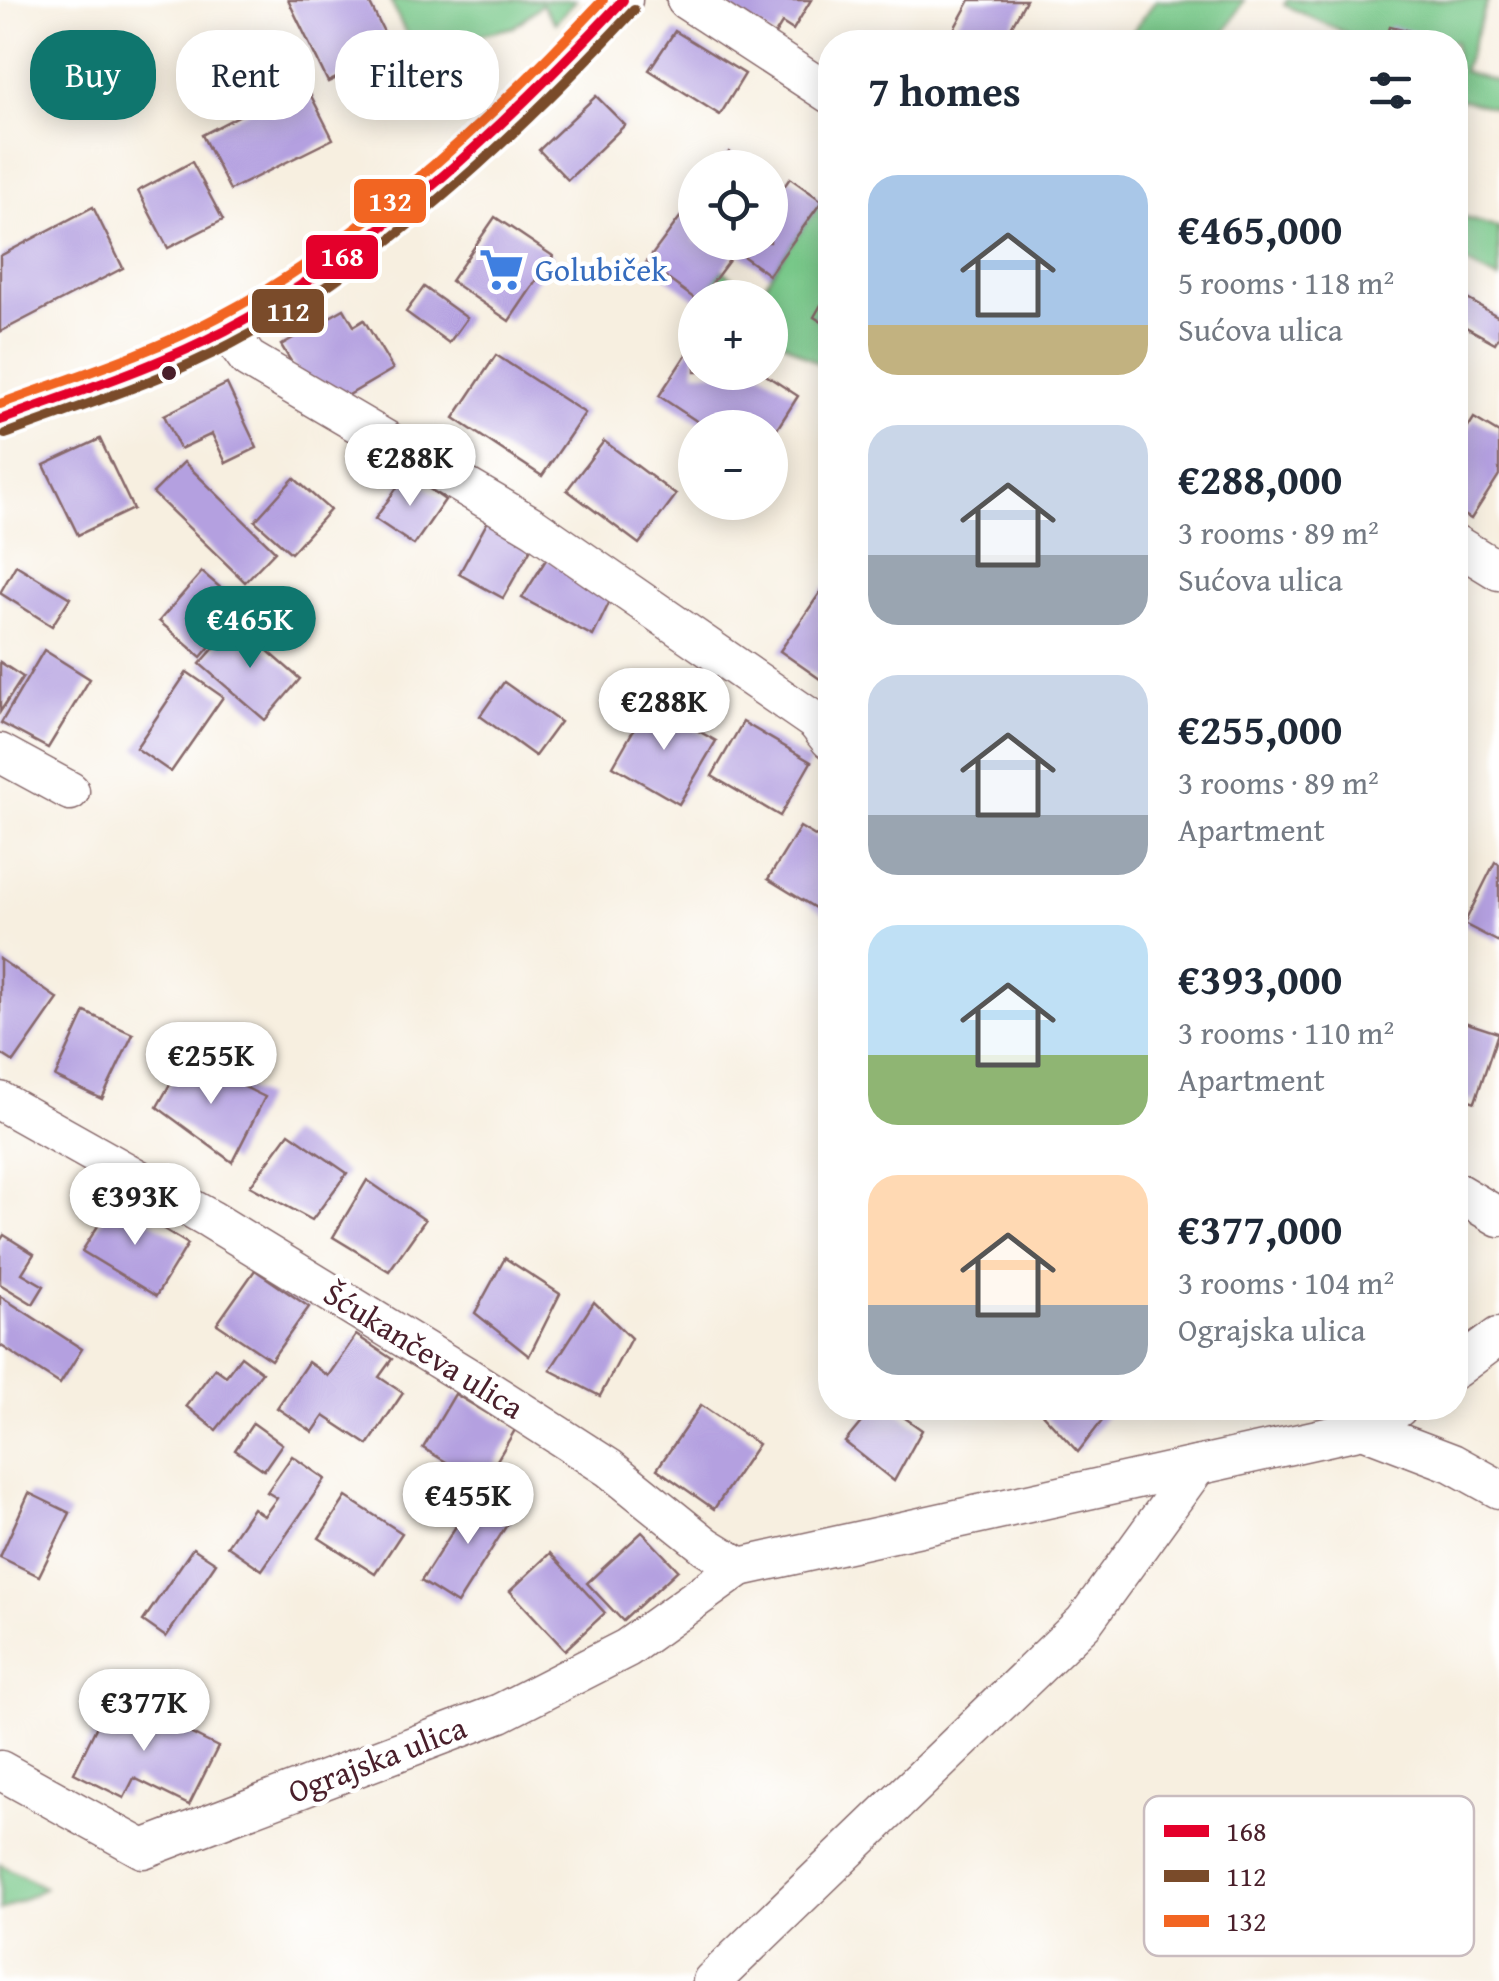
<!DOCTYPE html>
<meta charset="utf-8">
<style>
:root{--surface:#fff;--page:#f2f2f3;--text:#1f2937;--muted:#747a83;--accent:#0f766e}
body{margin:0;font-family:"Gentium Book Plus",serif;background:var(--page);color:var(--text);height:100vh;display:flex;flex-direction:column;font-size:38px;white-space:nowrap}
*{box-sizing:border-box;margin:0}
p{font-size:32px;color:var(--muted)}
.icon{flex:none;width:55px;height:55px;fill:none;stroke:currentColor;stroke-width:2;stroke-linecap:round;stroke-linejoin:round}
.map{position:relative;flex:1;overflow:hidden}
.side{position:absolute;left:818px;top:30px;width:650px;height:1390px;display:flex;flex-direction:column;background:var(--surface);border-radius:40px;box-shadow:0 5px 25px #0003}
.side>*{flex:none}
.banner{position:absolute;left:30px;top:30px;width:638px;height:90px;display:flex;gap:20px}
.controls{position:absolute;left:678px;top:150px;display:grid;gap:20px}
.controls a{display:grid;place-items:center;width:110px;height:110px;border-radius:50%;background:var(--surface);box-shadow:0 5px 25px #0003;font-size:50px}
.price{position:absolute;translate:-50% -85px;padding:0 22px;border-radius:35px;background:#fff;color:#222;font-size:32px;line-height:65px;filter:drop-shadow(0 2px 5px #0008)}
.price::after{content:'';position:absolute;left:50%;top:60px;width:30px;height:22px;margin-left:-15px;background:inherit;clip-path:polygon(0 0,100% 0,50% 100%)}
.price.on{background:var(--accent);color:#fff}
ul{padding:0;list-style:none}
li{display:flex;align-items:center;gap:30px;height:250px;padding:0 50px}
li span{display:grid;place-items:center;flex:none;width:280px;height:200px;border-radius:30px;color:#555}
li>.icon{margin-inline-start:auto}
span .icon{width:120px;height:120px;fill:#fffc;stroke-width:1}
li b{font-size:42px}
h2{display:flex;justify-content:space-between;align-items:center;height:120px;padding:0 50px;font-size:42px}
.tag{padding:0 35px;border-radius:40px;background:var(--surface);box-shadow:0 5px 25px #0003;font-size:35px;line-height:90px}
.tag.on{background:var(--accent);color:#fff}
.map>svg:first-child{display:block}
</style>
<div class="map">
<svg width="1499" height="1981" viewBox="0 0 1499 1981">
<rect width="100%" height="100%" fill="#fff"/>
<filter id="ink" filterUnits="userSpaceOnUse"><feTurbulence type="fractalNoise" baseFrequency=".01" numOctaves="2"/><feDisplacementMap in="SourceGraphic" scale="20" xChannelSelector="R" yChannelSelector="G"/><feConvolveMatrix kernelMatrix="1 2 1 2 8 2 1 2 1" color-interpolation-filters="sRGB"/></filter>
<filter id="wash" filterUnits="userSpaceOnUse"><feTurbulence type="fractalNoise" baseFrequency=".0048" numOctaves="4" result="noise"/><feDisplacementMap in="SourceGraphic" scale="40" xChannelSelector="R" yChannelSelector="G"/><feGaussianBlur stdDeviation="2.25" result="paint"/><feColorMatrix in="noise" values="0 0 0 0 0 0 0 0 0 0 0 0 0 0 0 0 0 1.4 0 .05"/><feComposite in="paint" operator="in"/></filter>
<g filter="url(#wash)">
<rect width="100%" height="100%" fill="#f7efe0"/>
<!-- green -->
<g fill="#78c889" stroke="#61745a" stroke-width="2.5">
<polygon points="390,0 576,0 555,23 542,4 514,27 479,35 463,69 434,92"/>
<polygon points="1156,0 1244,0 1220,42 1125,42"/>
<polygon points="1287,0 1488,0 1463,71 1499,82 1499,109 1455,98 1455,42 1365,42 1284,5"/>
<path d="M830,184V289L814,317L830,327V371L770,334V298L710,297L704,294L722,270L759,296C778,256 811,224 830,184Z"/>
<polygon points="1455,215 1499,228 1499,280 1455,257"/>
<polygon points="0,1864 45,1888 0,1911"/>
</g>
<g id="blocks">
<!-- building -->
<g fill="#b4a0e0">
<polygon points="288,0 368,0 391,46 358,62 360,67 328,82"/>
<polygon points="713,0 811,0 793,30 782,23 774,36"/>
<polygon points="970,0 1026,0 1003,42 947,42"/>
<polygon points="1390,26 1418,33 1415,42 1385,42"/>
<polygon points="675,31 745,74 720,115 649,70"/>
<polygon points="304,82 333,139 230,190 202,135"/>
<polygon points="596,96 625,125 568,180 539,150"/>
<polygon points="729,152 750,168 717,168"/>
<polygon points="192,162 223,220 168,248 138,191"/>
<polygon points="790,178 822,201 769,275 736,251 701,298 695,299 646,263 695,197 695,242 770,242 770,183 781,191"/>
<polygon points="93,207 123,268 0,332 0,256"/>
<polygon points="495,217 553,256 509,321 451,281"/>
<polygon points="424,287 467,318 449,343 406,312"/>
<polygon points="830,289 830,327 814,317"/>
<polygon points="1455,292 1499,317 1499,336 1495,343 1455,321"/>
<polygon points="344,309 354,326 364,320 393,369 347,396 298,373 281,345"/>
<polygon points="695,341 695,372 761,372 798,396 770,440 770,428 707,428 659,396"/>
<polygon points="496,355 585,413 542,476 454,418"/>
<polygon points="227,384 257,448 226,463 212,434 180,449 164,415"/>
<polygon points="1474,418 1499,433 1499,475 1471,519 1455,509 1455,448"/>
<polygon points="100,439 133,509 78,535 44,465"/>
<polygon points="604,441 676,495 639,544 567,490"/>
<polygon points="184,462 275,551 245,582 153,493"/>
<polygon points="407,473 445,500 414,545 375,519"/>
<polygon points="294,478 330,510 291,553 255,521"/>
<polygon points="488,521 533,545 503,598 459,574"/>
<polygon points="547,558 612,597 593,636 522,598"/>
<polygon points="16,565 70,598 52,626 0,593"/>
<polygon points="202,572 243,607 201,657 159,621"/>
<polygon points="824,587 830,591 830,686 780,651"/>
<polygon points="236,623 300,679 265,720 200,664"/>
<polygon points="44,650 90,679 48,748 1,723"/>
<polygon points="0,662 23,677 0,712"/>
<polygon points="187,672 223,697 171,772 136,748"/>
<polygon points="504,682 560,722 535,756 480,716"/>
<polygon points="649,703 716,741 679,804 613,766"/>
<polygon points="743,722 811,762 780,816 712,776"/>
<polygon points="800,827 830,845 830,917 768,879"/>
<polygon points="1495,862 1499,864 1499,942 1464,924"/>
<polygon points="0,959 58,999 14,1062 0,1053"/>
<polygon points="85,1012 133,1034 102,1099 55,1077"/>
<polygon points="1455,1019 1498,1033 1475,1102 1455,1095"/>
<polygon points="185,1058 265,1097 232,1162 157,1107"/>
<polygon points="289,1133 347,1173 312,1220 250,1186"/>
<polygon points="367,1180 425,1220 389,1271 333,1237"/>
<polygon points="115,1199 188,1244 156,1296 82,1251"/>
<polygon points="4,1235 34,1254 22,1273 44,1286 33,1304 0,1284 0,1241"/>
<polygon points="505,1258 560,1294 529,1356 475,1313"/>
<polygon points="255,1270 309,1307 271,1360 217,1324"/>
<polygon points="0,1296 82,1349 60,1384 0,1345"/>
<polygon points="594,1302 631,1338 600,1396 550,1370"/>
<polygon points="356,1335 392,1359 379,1377 403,1393 368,1445 324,1416 313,1432 277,1408 308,1362 328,1376"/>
<polygon points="241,1356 262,1372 216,1430 186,1406 215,1368 226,1376"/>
<polygon points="455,1394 515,1430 483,1484 423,1448"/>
<polygon points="701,1405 758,1444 714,1509 657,1469"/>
<polygon points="873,1408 891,1408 922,1430 894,1481 845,1442"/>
<polygon points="1037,1408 1112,1408 1078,1452"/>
<polygon points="253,1423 282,1444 264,1470 235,1450"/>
<polygon points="292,1456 325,1479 262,1570 227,1546 253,1508 264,1516 277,1498 267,1492"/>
<polygon points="479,1490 515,1512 457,1604 421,1581"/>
<polygon points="29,1493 70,1513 39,1576 0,1557"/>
<polygon points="346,1497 402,1533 375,1574 319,1538"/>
<polygon points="642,1532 678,1570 623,1621 587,1583"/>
<polygon points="193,1548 216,1563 166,1637 143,1621"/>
<polygon points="550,1553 605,1613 565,1650 510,1591"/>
<polygon points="112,1695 218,1747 189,1805 134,1778 124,1798 74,1773"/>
</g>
</g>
</g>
<g filter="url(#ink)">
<use href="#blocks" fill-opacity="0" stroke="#87686a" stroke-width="2.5"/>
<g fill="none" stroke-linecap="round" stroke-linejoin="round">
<defs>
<g id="minor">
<polyline points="686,0 830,94"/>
<polyline points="227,330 248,359 534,527 816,722 830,740"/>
<path d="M0,420C75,392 155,368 226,330C271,306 313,276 353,246C453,173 540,91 623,0"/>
<polyline points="1455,544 1499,571"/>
<polyline points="0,753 70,791"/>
<polyline points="0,1101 210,1219 466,1376 609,1468 706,1546 740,1567 1363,1429 1398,1408"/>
<polyline points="1455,1191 1499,1217"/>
<polyline points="1455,1369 1498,1337"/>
<polyline points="1363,1429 1452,1463 1499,1489"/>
<polyline points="0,1770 143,1849 500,1713 627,1648 740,1567"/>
<polyline points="712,1981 1084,1622 1197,1466"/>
</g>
</defs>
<!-- minor casing -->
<use href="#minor" stroke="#87686a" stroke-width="41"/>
<!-- minor -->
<use href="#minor" stroke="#fff" stroke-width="38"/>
<defs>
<path id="bus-1" d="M0,420C76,392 154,368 226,330C372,253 511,120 623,0"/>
<path id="bus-2" d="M5,434C81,406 159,382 231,344C379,267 521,132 634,10"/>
<path id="bus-3" d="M0,404C73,377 149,354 218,317C358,244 496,115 603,0"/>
</defs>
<!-- bus-1 casing -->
<use href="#bus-1" stroke="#fff" stroke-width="18"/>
<!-- bus-2 casing -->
<use href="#bus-2" stroke="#fff" stroke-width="18"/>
<!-- bus-3 casing -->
<use href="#bus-3" stroke="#fff" stroke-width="18"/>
<!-- bus-1 -->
<use href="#bus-1" stroke="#e4002b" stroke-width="10"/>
<!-- bus-2 -->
<use href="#bus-2" stroke="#7a4b2a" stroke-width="10"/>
<!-- bus-3 -->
<use href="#bus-3" stroke="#f26522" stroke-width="10"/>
</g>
</g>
<!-- icons -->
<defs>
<symbol id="supermarket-bare" viewBox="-9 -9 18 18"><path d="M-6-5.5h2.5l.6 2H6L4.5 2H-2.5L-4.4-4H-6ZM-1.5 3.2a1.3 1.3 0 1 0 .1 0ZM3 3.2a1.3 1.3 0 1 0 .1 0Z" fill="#3f7fe0" stroke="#fff" stroke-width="2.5" paint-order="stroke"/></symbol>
</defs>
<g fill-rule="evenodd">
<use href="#supermarket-bare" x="470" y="238" width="63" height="63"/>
</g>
<!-- markers -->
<circle fill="#4a1f2b" stroke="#fff" stroke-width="4" cx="169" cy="373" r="9"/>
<g text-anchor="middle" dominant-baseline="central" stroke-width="9" stroke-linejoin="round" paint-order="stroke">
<!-- shop labels -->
<g font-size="32" fill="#366cbe" stroke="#fff" text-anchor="start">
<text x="535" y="269">Golubiček</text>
</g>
<!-- street labels -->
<g font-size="32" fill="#4a1f2b" stroke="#fff">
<text transform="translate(424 1350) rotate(32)">Šćukančeva ulica</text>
<text transform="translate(377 1759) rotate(-21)">Ograjska ulica</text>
</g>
</g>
<!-- legend -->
<rect x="1144" y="1796" width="330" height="160" rx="15" fill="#fff" stroke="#c9bcbf" stroke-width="2.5"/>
<rect x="1164" y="1825" width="45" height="12" fill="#e4002b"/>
<rect x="1164" y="1870" width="45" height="12" fill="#7a4b2a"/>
<rect x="1164" y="1915" width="45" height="12" fill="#f26522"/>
<g font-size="28" fill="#4a1f2b">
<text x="1226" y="1841">168</text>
<text x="1226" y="1886">112</text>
<text x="1226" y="1931">132</text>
</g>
<g stroke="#fff" stroke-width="4">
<rect x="352" y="177" width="76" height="48" rx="10" fill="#f26522"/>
<rect x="304" y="233" width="76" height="48" rx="10" fill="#e4002b"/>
<rect x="250" y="287" width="76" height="48" rx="10" fill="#7a4b2a"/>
</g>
<g font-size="28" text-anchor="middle" font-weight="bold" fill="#fff">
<text x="390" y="211">132</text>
<text x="342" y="266">168</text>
<text x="288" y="321">112</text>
</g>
</svg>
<div class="controls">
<a><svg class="icon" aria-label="locate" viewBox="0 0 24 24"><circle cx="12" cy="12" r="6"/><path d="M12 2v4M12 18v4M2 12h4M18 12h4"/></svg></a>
<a>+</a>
<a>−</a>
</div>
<b class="price" style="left:410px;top:509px">€288K</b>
<b class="price on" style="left:250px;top:671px">€465K</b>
<b class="price" style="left:664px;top:753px">€288K</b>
<b class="price" style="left:211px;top:1107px">€255K</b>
<b class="price" style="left:135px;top:1248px">€393K</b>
<b class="price" style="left:468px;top:1547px">€455K</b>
<b class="price" style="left:144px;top:1754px">€377K</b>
<div class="banner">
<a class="tag on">Buy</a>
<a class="tag">Rent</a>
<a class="tag">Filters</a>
</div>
<section class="side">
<h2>7 homes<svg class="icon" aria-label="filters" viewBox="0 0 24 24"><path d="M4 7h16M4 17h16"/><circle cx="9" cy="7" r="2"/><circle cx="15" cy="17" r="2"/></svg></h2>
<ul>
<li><span style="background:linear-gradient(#a9c7e8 75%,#c2b280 0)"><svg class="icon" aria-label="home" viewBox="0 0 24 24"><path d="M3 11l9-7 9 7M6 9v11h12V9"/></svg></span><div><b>€465,000</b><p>5 rooms · 118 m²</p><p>Sućova ulica</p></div></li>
<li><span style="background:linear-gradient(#c9d6e8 65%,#9aa5b1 0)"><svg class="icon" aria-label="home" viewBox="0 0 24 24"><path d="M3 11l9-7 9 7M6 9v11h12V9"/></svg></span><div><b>€288,000</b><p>3 rooms · 89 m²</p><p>Sućova ulica</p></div></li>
<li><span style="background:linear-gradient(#c9d6e8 70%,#9aa5b1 0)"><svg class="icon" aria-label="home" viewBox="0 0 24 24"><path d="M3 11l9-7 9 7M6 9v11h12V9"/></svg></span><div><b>€255,000</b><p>3 rooms · 89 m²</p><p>Apartment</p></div></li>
<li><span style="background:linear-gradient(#bfe0f5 65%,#8fb573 0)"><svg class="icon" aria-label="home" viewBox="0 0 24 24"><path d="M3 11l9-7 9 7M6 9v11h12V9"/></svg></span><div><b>€393,000</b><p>3 rooms · 110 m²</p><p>Apartment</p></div></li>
<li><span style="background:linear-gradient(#ffd9b3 65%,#9aa5b1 0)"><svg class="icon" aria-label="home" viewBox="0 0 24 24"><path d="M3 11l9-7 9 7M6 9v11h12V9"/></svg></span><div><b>€377,000</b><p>3 rooms · 104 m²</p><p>Ograjska ulica</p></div></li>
</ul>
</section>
</div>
